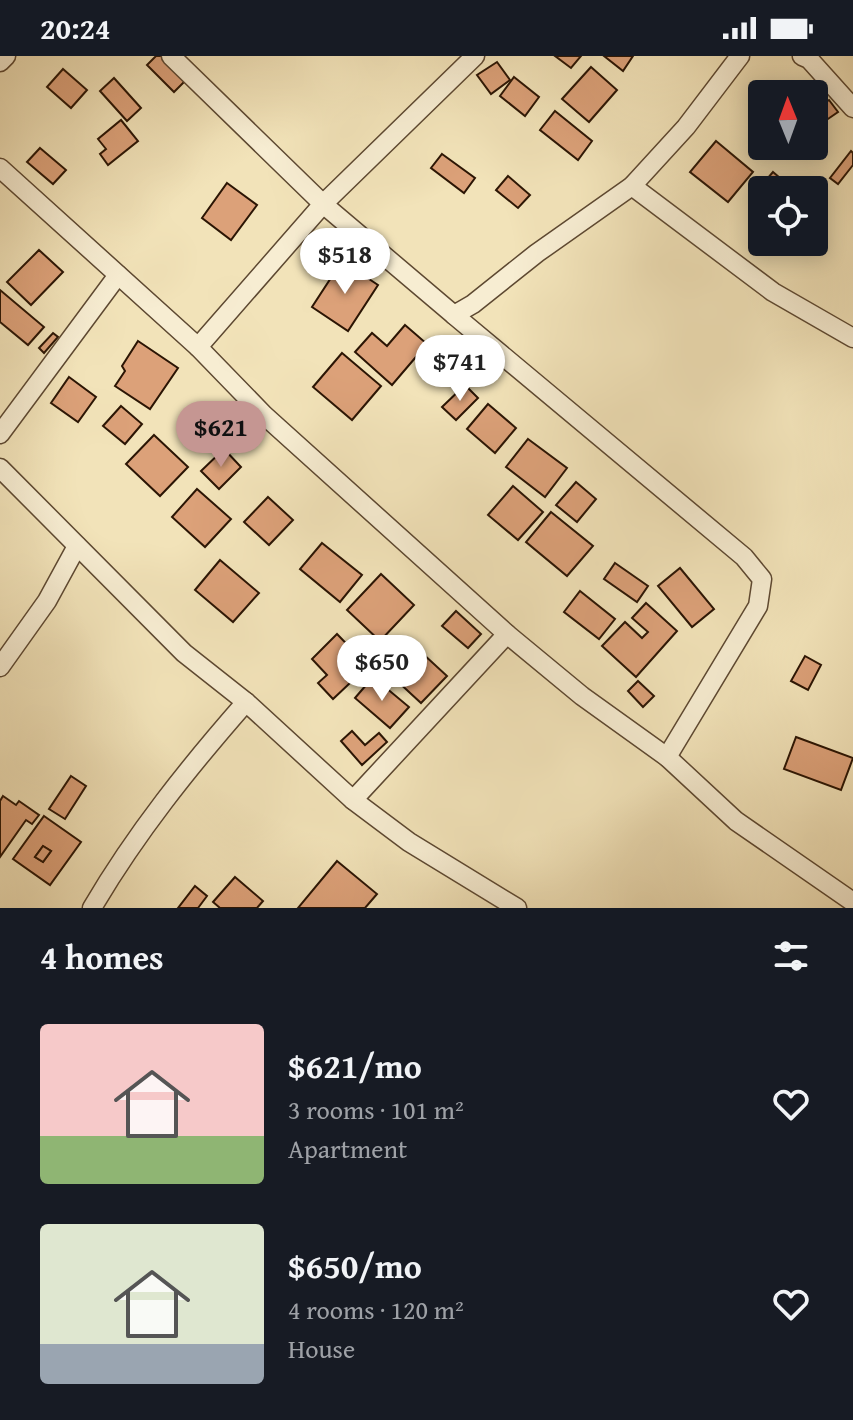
<!DOCTYPE html>
<meta charset="utf-8">
<style>
:root{--surface:#171b24;--page:#242831;--text:#f1f3f6;--muted:#9ea1a6;--accent:#c59692}
body{margin:0;font-family:"Gentium Book Plus",serif;background:var(--page);color:var(--text);height:100vh;display:flex;flex-direction:column;font-size:30px;white-space:nowrap}
*{box-sizing:border-box;margin:0}
p{font-size:26px;color:var(--muted)}
.icon{flex:none;width:44px;height:44px;fill:none;stroke:currentColor;stroke-width:2;stroke-linecap:round;stroke-linejoin:round}
.map{position:relative;height:852px;overflow:hidden}
.sheet{display:flex;flex-direction:column;background:var(--surface);flex:1}
.sheet>*{flex:none}
.needle{width:52px;rotate:359deg}
.controls{position:absolute;left:748px;top:24px;display:grid;gap:16px}
.controls a{display:grid;place-items:center;width:80px;height:80px;border-radius:8px;background:var(--surface);box-shadow:0 4px 20px #0003;font-size:40px}
.price{position:absolute;translate:-50% -68px;padding:0 18px;border-radius:28px;background:#fff;color:#222;font-size:26px;line-height:52px;filter:drop-shadow(0 2px 4px #0008)}
.price::after{content:'';position:absolute;left:50%;top:48px;width:24px;height:18px;margin-left:-12px;background:inherit;clip-path:polygon(0 0,100% 0,50% 100%)}
.price.selected{background:var(--accent);color:#111}
ul{padding:0;list-style:none}
li{display:flex;align-items:center;gap:24px;height:200px;padding:0 40px}
li span{display:grid;place-items:center;flex:none;width:224px;height:160px;border-radius:8px;color:#555}
li>.icon{margin-inline-start:auto}
span .icon{width:96px;height:96px;fill:#fffc;stroke-width:1}
li b{font-size:34px}
h2{display:flex;justify-content:space-between;align-items:center;height:96px;padding:0 40px;font-size:34px}
.status{display:flex;justify-content:space-between;align-items:center;height:56px;padding:0 40px;background:var(--surface);direction:ltr}
.status svg{height:22px;fill:currentColor}
.map>svg:first-child{display:block}
</style>
<div class="status"><b>20:24</b><svg viewBox="0 0 49 12"><path d="M0 12V9h3v3zM5 12V6h3v6zM10 12V3h3v9zM15 12V0h3v12zM26 1h20v11H26zM47 4h2v5h-2z"/></svg></div>
<div class="map">
<svg width="853" height="852" viewBox="0 0 853 852">
<rect width="100%" height="100%" fill="#f2e3b9"/>
<filter id="stains"><feTurbulence type="fractalNoise" baseFrequency=".0025" numOctaves="4"/><feColorMatrix values="0 0 0 0 .2 0 0 0 0 .09 0 0 0 0 .02 0 0 0 .5 -.17"/></filter>
<radialGradient id="worn" r=".72"><stop offset=".6" stop-color="#630" stop-opacity="0"/><stop offset="1" stop-color="#630" stop-opacity=".3"/></radialGradient>
<!-- building -->
<g fill="#dca179" stroke="#2b1504" stroke-width="2" fill-rule="evenodd">
<polygon points="156,0 162,0 186,24 174,36 147,9"/>
<polygon points="555,0 581,0 571,12"/>
<polygon points="604,0 633,0 623,15"/>
<polygon points="497,6 510,24 491,38 477,19"/>
<polygon points="591,11 617,34 589,66 562,43"/>
<polygon points="63,13 87,34 71,52 47,31"/>
<polygon points="514,21 539,41 525,60 500,40"/>
<polygon points="114,22 141,52 127,65 100,35"/>
<polygon points="789,26 804,38 779,38"/>
<polygon points="829,44 838,56 825,65 816,53"/>
<polygon points="555,55 592,85 578,104 540,74"/>
<polygon points="762,59 762,82 751,73"/>
<polygon points="121,64 138,85 108,109 100,98 106,93 98,83"/>
<polygon points="716,85 753,116 728,146 690,116"/>
<polygon points="40,92 66,114 53,128 27,106"/>
<polygon points="851,95 853,97 853,109 838,128 830,122"/>
<polygon points="442,98 475,122 464,137 431,112"/>
<polygon points="773,116 794,134 762,134 762,153 750,143"/>
<polygon points="508,120 530,139 518,152 496,134"/>
<polygon points="227,127 257,149 231,184 202,162"/>
<polygon points="39,194 63,216 31,249 7,226"/>
<polygon points="342,205 378,229 348,275 312,251"/>
<polygon points="0,234 44,271 28,289 0,266"/>
<polygon points="405,269 427,288 392,329 355,296 372,277 387,290"/>
<polygon points="53,277 58,281 44,297 39,292"/>
<polygon points="138,285 178,312 150,353 115,330 125,315 122,310"/>
<polygon points="342,297 381,330 352,364 313,331"/>
<polygon points="69,321 96,341 78,366 51,347"/>
<polygon points="465,329 478,342 456,364 442,351"/>
<polygon points="488,348 516,372 495,397 467,373"/>
<polygon points="121,350 142,368 125,388 103,370"/>
<polygon points="154,379 188,411 160,440 126,408"/>
<polygon points="528,383 567,412 545,441 506,411"/>
<polygon points="224,393 241,411 219,433 201,415"/>
<polygon points="576,426 596,443 577,466 556,449"/>
<polygon points="513,430 543,456 518,484 488,459"/>
<polygon points="197,433 231,463 205,491 172,461"/>
<polygon points="268,441 293,464 269,489 244,466"/>
<polygon points="551,456 593,490 567,520 526,486"/>
<polygon points="322,487 362,519 340,546 300,513"/>
<polygon points="220,504 259,537 233,566 195,534"/>
<polygon points="615,507 648,530 637,546 604,523"/>
<polygon points="680,512 714,553 692,571 658,530"/>
<polygon points="381,518 414,549 380,585 347,554"/>
<polygon points="580,535 615,563 599,583 564,556"/>
<polygon points="646,547 677,575 636,621 602,590 625,566 642,582 648,576 632,562"/>
<polygon points="456,555 481,578 468,592 442,570"/>
<polygon points="337,578 368,610 333,643 318,627 327,619 312,603"/>
<polygon points="422,597 447,620 421,647 396,624"/>
<polygon points="805,600 821,609 808,634 791,625"/>
<polygon points="373,621 409,651 390,672 355,642"/>
<polygon points="638,625 654,640 643,651 628,635"/>
<polygon points="352,675 365,689 379,677 387,686 362,709 341,685"/>
<polygon points="796,681 853,702 841,734 784,713"/>
<polygon points="71,720 86,730 65,763 49,753"/>
<polygon points="3,740 16,749 19,745 39,759 32,768 26,764 0,801 0,745"/>
<path d="M44,760L81,786L50,829L13,803ZM43,790L51,795L43,806L35,801Z"/>
<polygon points="43,790 51,795 43,806 35,801"/>
<polygon points="337,805 377,838 365,852 298,852"/>
<polygon points="235,821 263,845 257,852 220,852 213,846"/>
<polygon points="195,830 207,840 198,852 178,852"/>
</g>
<g fill="none" stroke-linecap="round" stroke-linejoin="round">
<defs>
<g id="minor">
<polyline points="171,0 323,148 454,259 473,248 537,197 632,130 686,71 740,0"/>
<polyline points="802,0 809,3 853,52"/>
<polyline points="0,6 6,0"/>
<polyline points="0,112 198,291 264,359 507,578 582,640 667,701 736,765 853,846"/>
<polyline points="632,130 773,236 853,282"/>
<polyline points="454,259 744,501 762,523 758,550 667,701"/>
<polyline points="198,291 323,148 475,0"/>
<polyline points="0,378 118,219"/>
<polyline points="0,412 184,597 246,646 353,744 409,786 517,852"/>
<polyline points="0,611 47,545 77,490"/>
<polyline points="353,744 507,578"/>
<path d="M92,852C136,777 189,711 246,646"/>
</g>
</defs>
<!-- minor casing -->
<use href="#minor" stroke="#5d4831" stroke-width="21"/>
<!-- minor -->
<use href="#minor" stroke="#f7edd2" stroke-width="18"/>
</g>
<rect width="100%" height="100%" filter="url(#stains)"/>
<rect width="100%" height="100%" fill="url(#worn)"/>
</svg>
<div class="controls">
<a><svg class="needle" viewBox="-14 -14 28 28"><path d="M0-13l5 13h-10z" fill="#e53935"/><path d="M0 13l5-13h-10z" fill="#9ea1a6"/></svg></a>
<a><svg class="icon" aria-label="locate" viewBox="0 0 24 24"><circle cx="12" cy="12" r="6"/><path d="M12 2v4M12 18v4M2 12h4M18 12h4"/></svg></a>
</div>
<b class="price" style="left:345px;top:240px">$518</b>
<b class="price" style="left:460px;top:347px">$741</b>
<b class="price selected" style="left:221px;top:413px">$621</b>
<b class="price" style="left:382px;top:647px">$650</b>
</div>
<section class="sheet">
<h2>4 homes<svg class="icon" aria-label="filters" viewBox="0 0 24 24"><path d="M4 7h16M4 17h16"/><circle cx="9" cy="7" r="2"/><circle cx="15" cy="17" r="2"/></svg></h2>
<ul>
<li><span style="background:linear-gradient(#f6c9c9 70%,#8fb573 0)"><svg class="icon" aria-label="home" viewBox="0 0 24 24"><path d="M3 11l9-7 9 7M6 9v11h12V9"/></svg></span><div><b>$621/mo</b><p>3 rooms · 101 m²</p><p>Apartment</p></div><svg class="icon" aria-label="heart" viewBox="0 0 24 24"><path d="M12 20l-8-8c-3-5 5-10 8-4 3-6 11-1 8 4z"/></svg></li>
<li><span style="background:linear-gradient(#dfe7d0 75%,#9aa5b1 0)"><svg class="icon" aria-label="home" viewBox="0 0 24 24"><path d="M3 11l9-7 9 7M6 9v11h12V9"/></svg></span><div><b>$650/mo</b><p>4 rooms · 120 m²</p><p>House</p></div><svg class="icon" aria-label="heart" viewBox="0 0 24 24"><path d="M12 20l-8-8c-3-5 5-10 8-4 3-6 11-1 8 4z"/></svg></li>
</ul>
</section>
